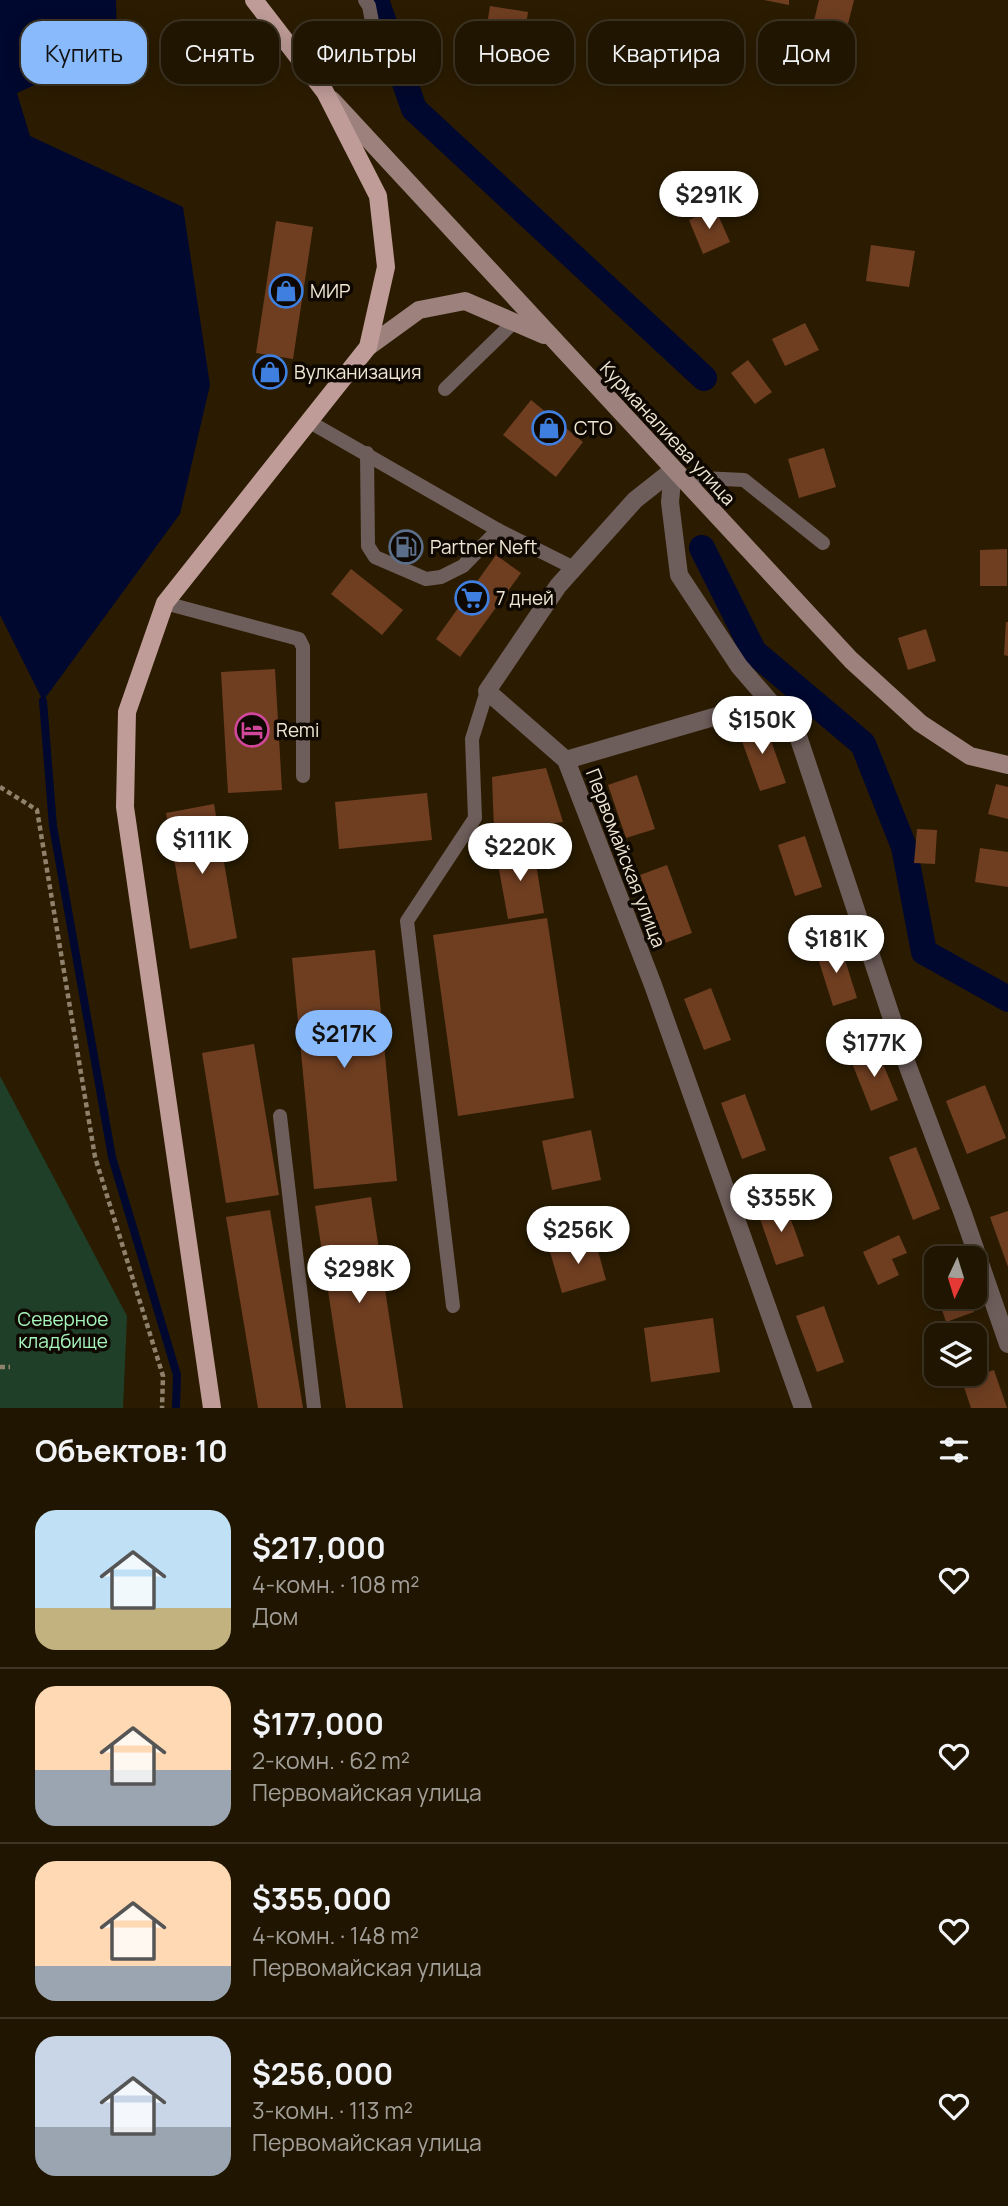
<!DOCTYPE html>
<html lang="ru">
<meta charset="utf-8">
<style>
:root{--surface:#201501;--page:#281e0b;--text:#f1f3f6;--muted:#a29f99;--line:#3d3423;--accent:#89bafc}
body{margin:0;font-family:Manrope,sans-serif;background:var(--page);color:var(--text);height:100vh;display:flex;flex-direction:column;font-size:26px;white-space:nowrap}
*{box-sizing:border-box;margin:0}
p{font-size:23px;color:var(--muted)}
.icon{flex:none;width:38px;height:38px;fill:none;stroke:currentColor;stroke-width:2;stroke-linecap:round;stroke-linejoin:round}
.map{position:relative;height:1408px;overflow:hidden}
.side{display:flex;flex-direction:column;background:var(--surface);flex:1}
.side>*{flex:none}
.guide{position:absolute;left:21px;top:21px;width:966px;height:63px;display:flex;gap:14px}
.needle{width:46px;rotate:184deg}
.controls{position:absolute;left:924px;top:1246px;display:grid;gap:14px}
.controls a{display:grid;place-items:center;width:63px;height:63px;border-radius:14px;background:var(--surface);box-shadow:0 4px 18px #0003,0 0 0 2px var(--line);font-size:35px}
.price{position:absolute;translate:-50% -60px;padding:0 16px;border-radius:24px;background:#fff;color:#222;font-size:23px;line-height:46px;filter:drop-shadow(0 2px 4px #0008)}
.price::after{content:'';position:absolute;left:50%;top:42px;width:21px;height:16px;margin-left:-10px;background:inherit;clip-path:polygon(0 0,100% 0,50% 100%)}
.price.active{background:var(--accent);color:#111}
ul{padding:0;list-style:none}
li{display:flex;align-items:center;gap:21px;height:175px;padding:0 35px}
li+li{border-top:2px solid var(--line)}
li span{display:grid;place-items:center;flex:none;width:196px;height:140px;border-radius:21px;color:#555}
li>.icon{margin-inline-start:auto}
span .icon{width:84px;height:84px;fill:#fffc;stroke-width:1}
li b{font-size:30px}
h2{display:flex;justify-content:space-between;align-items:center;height:84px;padding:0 35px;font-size:30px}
.tag{padding:0 24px;border-radius:21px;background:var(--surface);box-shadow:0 4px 18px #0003,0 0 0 2px var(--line);font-size:24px;line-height:63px}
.tag.active{background:var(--accent);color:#111}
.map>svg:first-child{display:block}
</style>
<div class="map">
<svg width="1008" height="1408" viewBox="0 0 1008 1408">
<rect width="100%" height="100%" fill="#2b1c01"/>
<!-- green -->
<polygon fill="#1f3f29" points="0,1076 127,1316 123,1408 0,1408"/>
<!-- water -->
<polygon fill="#00082f" points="0,0 116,0 117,47 17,93 30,136 183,207 210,385 180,514 43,701 0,615"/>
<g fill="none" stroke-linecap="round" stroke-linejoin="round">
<!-- stream -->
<polyline stroke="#00082f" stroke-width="8" points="43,701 53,826 112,1157 177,1375 176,1408"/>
<!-- canal -->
<g stroke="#00082f" stroke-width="26">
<polyline points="376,0 414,109 704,378"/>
<polyline points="702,548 754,652 863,744 904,847 924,952 1008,999"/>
</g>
</g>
<!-- building -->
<g fill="#6f3e21">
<polygon points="764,0 789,0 789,5"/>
<polygon points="819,0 854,0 845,36 812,29"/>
<polygon points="490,6 528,12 522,51 484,45"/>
<polygon points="715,208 730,242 703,254 689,220"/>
<polygon points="276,221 313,227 293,359 256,353"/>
<polygon points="871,245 915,251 909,287 866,281"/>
<polygon points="805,323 819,350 785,366 772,339"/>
<polygon points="748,360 772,392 755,404 731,373"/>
<polygon points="531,400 583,442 556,477 503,435"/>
<polygon points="824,448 836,487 799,498 788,459"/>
<polygon points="1007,549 1007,586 980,586 980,550"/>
<polygon points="496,555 521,573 460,657 436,639"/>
<polygon points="351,569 403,610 382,635 331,594"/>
<polygon points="1006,622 1008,622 1008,656 1004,655"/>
<polygon points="926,629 936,661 908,670 898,638"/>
<polygon points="275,669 282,790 228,793 221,672"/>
<polygon points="764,721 786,783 760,791 738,730"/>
<polygon points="546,768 563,822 494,830 492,777"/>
<polygon points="637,775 655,829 626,838 608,785"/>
<polygon points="996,784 1008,787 1008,819 988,814"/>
<polygon points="427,793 432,840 339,849 335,802"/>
<polygon points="214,804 237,938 190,949 166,813"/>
<polygon points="917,829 937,830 935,864 914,863"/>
<polygon points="805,836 822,887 795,896 778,845"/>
<polygon points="533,846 544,913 508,919 496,853"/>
<polygon points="980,848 1008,852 1008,887 975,882"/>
<polygon points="667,865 692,933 665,943 640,875"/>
<polygon points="547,918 574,1098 458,1116 433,935"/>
<polygon points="840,944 857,998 833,1006 816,952"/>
<polygon points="375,950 397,1181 314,1189 292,958"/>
<polygon points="711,988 731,1040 704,1050 684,999"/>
<polygon points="254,1044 279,1195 226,1203 202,1053"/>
<polygon points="876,1047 898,1100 871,1111 850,1058"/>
<polygon points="985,1085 1006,1138 967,1154 946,1101"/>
<polygon points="745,1094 766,1150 742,1159 721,1103"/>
<polygon points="591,1130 601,1180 552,1190 542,1141"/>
<polygon points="916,1147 940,1209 913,1220 889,1157"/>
<polygon points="371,1197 403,1408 346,1408 315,1206"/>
<polygon points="785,1203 804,1256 776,1265 758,1213"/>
<polygon points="270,1210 303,1408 258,1408 226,1217"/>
<polygon points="1008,1211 1008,1267 990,1217"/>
<polygon points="899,1235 907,1253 892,1259 899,1275 878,1285 863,1252"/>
<polygon points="595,1240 606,1280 562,1293 550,1252"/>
<polygon points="936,1264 936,1292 927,1267"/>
<polygon points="938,1297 969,1297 974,1312 946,1322"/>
<polygon points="824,1306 844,1362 817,1372 796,1316"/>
<polygon points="713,1318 720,1372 651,1382 644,1328"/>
<polygon points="994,1370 1007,1408 971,1408 962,1381"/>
</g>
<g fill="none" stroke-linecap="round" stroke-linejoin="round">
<!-- path -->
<g stroke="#8f826c" stroke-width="4.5" stroke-dasharray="5 3.5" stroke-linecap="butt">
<polyline points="0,787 37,810 95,1157 163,1376 162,1408"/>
<polyline points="0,1367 10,1367"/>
</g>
<!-- service -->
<g stroke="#6e5e5b" stroke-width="14">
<polyline points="315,80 374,32 369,6 365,0"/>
<polyline points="445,389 514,322"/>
<polyline points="308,421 498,530 574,568"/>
<polyline points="367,453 368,546 375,557 426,579 441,577 463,566 498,530"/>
<polyline points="680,477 744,480 823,543"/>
<polyline points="165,603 299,639 303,647 303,776"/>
<polyline points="280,1116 314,1408"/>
<polyline points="453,1306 407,921 475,818 472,739 487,691"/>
</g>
<!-- minor -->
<g stroke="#6e5e5b" stroke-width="18">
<polyline points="673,470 635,500 558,586 487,691 566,760 653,985 803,1408"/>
<polyline points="673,470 670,502 679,575 739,666 797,733 908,1067 963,1214 1008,1344"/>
<polyline points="566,760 769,701"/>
</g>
<!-- secondary -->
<g stroke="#9c817d" stroke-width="18">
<polyline points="332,100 851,660 920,723 970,756 1008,765"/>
<polyline points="368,347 419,310 465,301 544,335"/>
</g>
<!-- primary -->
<polyline stroke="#bf9c98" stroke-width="18" points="212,1408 125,807 127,712 165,603 368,347 386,267 378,196 325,92 254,0"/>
</g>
<!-- icons -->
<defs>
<symbol id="shop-ring" viewBox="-11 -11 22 22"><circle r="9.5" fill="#0e0801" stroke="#3f7fe0" stroke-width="1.5"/><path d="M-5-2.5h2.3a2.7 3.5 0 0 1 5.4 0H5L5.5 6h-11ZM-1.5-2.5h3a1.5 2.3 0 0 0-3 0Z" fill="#3f7fe0"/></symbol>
<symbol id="fuel-ring" viewBox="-11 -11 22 22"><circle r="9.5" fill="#0e0801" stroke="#5c6f8a" stroke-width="1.5"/><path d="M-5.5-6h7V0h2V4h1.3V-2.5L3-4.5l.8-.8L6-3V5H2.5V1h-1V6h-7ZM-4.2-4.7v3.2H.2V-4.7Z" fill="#5c6f8a"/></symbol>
<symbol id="supermarket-ring" viewBox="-11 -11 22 22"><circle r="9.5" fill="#0e0801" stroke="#3f7fe0" stroke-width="1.5"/><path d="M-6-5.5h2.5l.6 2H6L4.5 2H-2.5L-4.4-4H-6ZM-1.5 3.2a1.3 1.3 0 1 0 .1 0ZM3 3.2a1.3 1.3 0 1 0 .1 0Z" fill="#3f7fe0"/></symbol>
<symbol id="hotel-ring" viewBox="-11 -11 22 22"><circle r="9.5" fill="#0e0801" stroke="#d1479c" stroke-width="1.5"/><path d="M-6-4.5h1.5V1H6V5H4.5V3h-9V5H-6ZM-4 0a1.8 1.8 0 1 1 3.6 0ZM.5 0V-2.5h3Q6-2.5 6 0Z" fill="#d1479c"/></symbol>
</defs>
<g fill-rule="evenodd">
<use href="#shop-ring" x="267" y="272" width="38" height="38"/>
<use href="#shop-ring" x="251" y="353" width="38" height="38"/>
<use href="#shop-ring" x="530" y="409" width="38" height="38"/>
<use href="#fuel-ring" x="387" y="528" width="38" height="38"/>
<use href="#supermarket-ring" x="453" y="579" width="38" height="38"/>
<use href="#hotel-ring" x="233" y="711" width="38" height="38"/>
</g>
<g text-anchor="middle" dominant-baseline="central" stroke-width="7" stroke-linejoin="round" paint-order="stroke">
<!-- poi labels -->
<g font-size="19" fill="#f0e6d5" stroke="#0e0801" text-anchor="start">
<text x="310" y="291">МИР</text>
<text x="294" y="372">Вулканизация</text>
<text x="574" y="428">СТО</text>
<text x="430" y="547">Partner Neft</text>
<text x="496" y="598">7 дней</text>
<text x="276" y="730">Remi</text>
</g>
<!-- street labels -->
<g font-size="19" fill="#f0e6d5" stroke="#0e0801">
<text transform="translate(668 433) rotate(47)">Курманалиева улица</text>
<text transform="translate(626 858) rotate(69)">Первомайская улица</text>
</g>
<!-- park labels -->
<g font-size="19" fill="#a7f6bc" stroke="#0e0801">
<text x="63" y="1319">Северное<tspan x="63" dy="22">кладбище</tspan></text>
</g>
</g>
</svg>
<div class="controls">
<a><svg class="needle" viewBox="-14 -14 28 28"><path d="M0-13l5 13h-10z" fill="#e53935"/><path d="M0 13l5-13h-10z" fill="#a29f99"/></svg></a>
<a><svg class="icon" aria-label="layers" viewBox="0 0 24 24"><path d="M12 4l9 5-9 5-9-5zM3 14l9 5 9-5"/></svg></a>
</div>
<b class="price" style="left:709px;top:231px">$291K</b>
<b class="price" style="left:762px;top:756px">$150K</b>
<b class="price" style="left:202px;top:876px">$111K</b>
<b class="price" style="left:520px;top:883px">$220K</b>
<b class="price" style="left:836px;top:975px">$181K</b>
<b class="price active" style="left:344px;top:1070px">$217K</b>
<b class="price" style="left:874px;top:1079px">$177K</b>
<b class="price" style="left:781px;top:1234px">$355K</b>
<b class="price" style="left:578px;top:1266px">$256K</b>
<b class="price" style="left:359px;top:1305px">$298K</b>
<div class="guide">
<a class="tag active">Купить</a>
<a class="tag">Снять</a>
<a class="tag">Фильтры</a>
<a class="tag">Новое</a>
<a class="tag">Квартира</a>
<a class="tag">Дом</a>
</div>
</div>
<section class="side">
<h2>Объектов: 10<svg class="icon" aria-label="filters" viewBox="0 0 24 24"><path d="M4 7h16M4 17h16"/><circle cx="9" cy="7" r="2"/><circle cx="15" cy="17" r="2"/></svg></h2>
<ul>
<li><span style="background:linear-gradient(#bfe0f5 70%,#c2b280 0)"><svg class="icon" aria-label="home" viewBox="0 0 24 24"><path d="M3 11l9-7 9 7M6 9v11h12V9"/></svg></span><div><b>$217,000</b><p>4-комн. · 108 m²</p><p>Дом</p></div><svg class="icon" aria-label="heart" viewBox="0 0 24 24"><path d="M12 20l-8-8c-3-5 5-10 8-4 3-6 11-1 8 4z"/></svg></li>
<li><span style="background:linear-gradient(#ffd9b3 60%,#9aa5b1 0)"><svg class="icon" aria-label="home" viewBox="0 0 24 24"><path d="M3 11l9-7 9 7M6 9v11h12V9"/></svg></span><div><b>$177,000</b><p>2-комн. · 62 m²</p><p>Первомайская улица</p></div><svg class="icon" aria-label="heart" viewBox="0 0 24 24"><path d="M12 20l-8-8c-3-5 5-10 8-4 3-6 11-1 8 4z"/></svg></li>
<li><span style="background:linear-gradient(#ffd9b3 75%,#9aa5b1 0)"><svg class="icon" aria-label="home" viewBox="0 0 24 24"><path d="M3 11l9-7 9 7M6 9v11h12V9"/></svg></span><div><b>$355,000</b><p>4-комн. · 148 m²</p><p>Первомайская улица</p></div><svg class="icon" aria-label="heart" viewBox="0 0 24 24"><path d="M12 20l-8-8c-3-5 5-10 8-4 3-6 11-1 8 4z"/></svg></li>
<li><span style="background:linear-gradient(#c9d6e8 65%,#9aa5b1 0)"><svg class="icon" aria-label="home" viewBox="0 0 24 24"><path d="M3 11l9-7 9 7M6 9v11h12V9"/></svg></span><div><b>$256,000</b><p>3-комн. · 113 m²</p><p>Первомайская улица</p></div><svg class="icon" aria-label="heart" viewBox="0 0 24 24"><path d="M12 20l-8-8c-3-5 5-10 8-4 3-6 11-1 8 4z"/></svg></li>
</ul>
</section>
